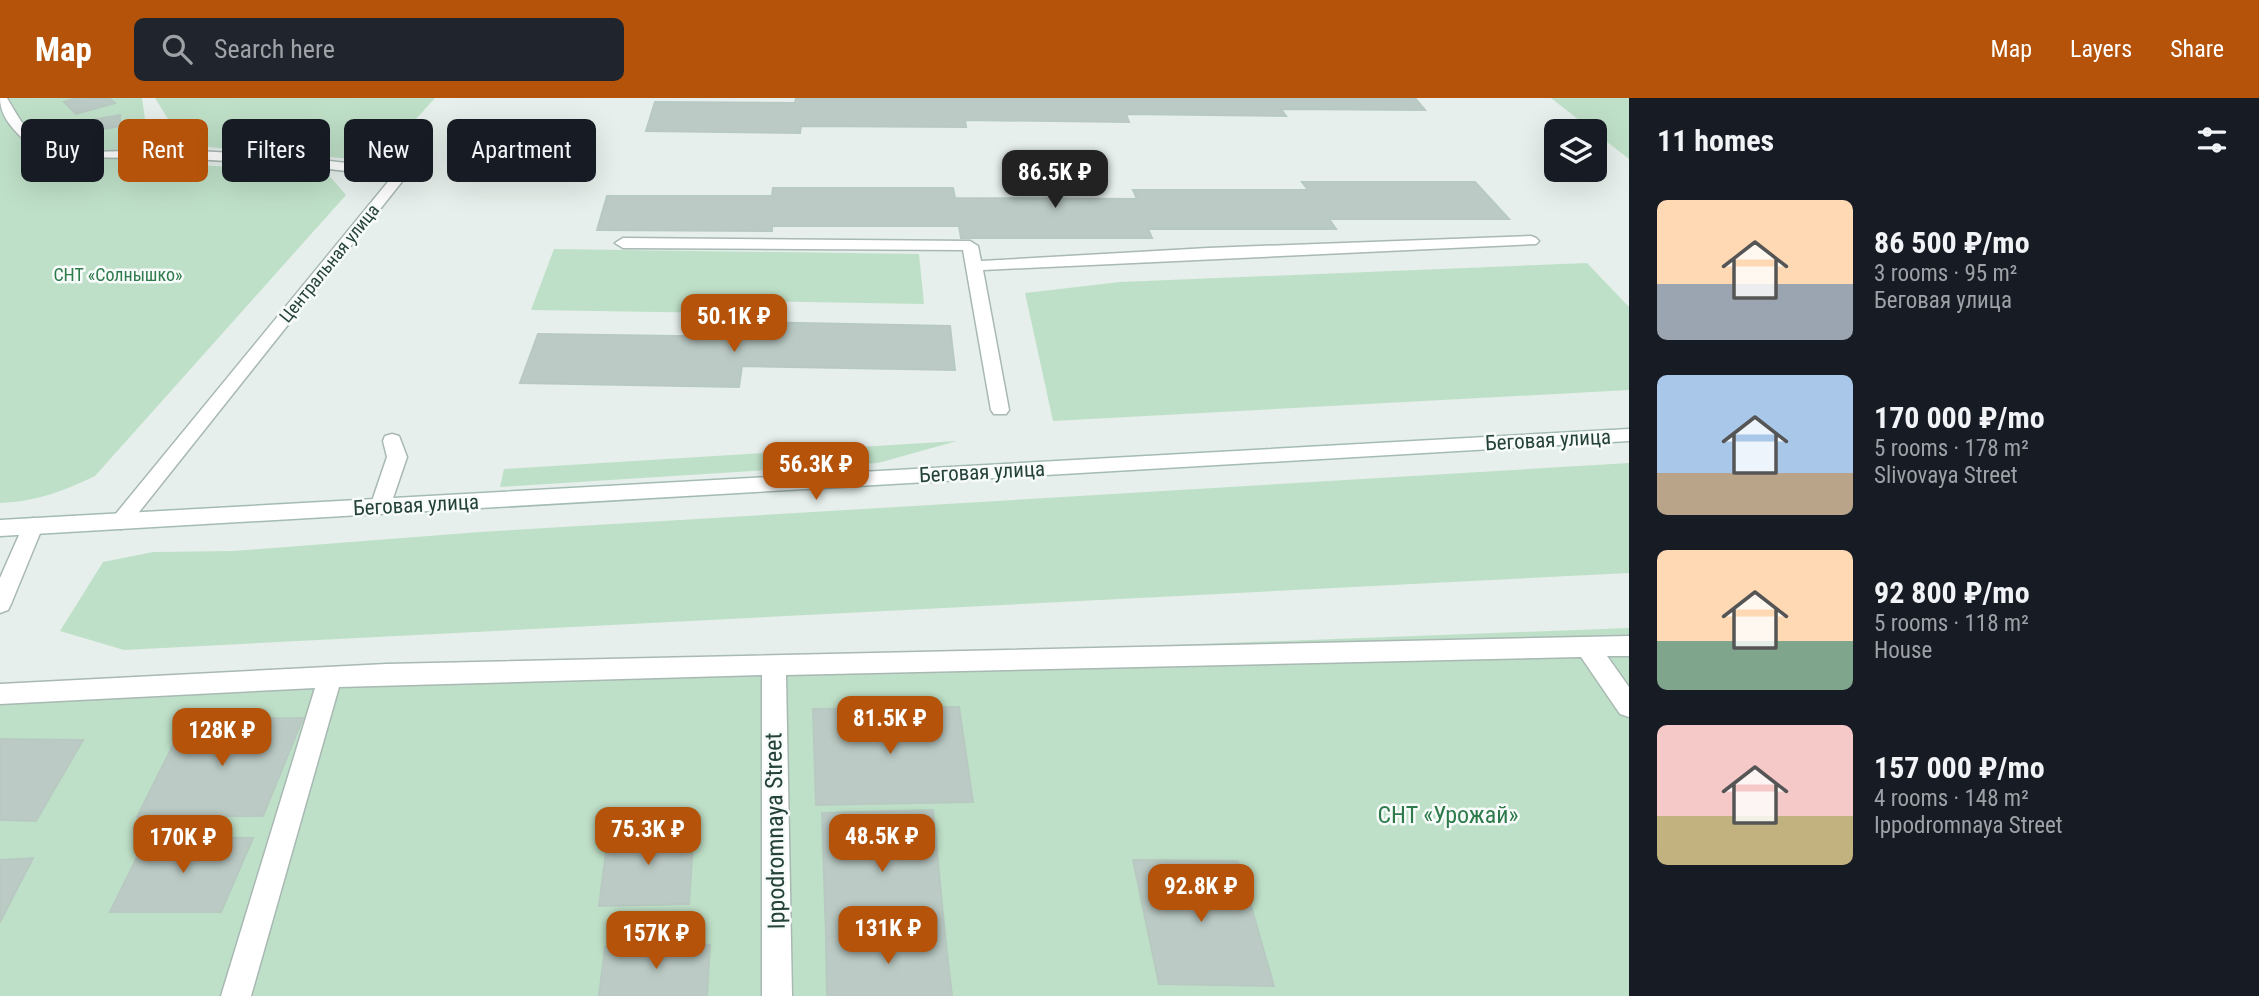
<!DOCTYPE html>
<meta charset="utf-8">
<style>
:root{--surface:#171b24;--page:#20242c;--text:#f1f3f6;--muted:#9ea1a6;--accent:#b45309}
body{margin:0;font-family:"Roboto Condensed",sans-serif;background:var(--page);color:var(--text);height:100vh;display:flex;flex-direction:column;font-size:26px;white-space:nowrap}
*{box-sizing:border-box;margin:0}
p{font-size:23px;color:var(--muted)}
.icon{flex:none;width:38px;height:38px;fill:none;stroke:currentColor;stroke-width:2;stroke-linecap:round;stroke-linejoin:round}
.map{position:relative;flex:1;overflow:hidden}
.side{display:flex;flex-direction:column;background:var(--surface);width:630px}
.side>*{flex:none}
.top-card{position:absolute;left:21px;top:21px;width:665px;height:63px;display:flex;gap:14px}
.tools{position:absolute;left:1544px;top:21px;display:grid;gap:14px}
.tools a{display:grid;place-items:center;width:63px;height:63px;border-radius:10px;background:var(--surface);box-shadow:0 7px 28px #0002;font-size:35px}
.price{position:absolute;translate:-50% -60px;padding:0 16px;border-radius:14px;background:var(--accent);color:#fff;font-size:23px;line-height:46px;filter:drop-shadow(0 2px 4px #0008)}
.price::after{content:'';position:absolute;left:50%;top:42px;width:21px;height:16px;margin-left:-10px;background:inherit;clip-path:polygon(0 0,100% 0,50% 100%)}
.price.current{background:#222;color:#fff}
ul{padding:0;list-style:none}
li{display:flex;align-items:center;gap:21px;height:175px;padding:0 28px}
li span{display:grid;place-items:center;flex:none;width:196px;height:140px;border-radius:10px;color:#555}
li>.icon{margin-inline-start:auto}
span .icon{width:84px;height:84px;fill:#fffc;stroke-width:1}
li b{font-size:30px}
h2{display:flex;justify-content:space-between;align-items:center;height:84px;padding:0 28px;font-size:30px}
.tag{padding:0 24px;border-radius:10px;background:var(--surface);box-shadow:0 7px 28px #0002;font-size:24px;line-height:63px}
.tag.current{background:var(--accent);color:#fff}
header{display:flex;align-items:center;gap:42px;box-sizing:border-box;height:98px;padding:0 35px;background:var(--accent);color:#fff}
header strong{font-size:33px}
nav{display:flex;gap:38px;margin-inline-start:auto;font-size:24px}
.search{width:490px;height:63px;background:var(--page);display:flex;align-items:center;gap:18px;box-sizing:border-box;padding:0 24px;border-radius:10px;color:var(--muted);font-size:26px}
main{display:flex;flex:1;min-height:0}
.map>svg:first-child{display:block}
</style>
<header>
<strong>Map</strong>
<div class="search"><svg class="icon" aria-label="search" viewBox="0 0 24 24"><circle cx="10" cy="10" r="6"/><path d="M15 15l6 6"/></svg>Search here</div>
<nav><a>Map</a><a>Layers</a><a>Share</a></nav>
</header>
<main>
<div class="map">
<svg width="1629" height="898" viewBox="0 0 1629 898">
<rect width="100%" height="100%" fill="#e6efeb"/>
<!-- green -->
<g fill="#bfe0c8">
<path d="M0,0H142L151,64L327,75L346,97L95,378C61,394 38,403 0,405Z"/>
<polygon points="155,0 435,0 378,63 184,47"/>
<polygon points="1551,0 1629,0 1629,61"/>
<polygon points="554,151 919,156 924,206 754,203 720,215 531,212"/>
<polygon points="1587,165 1629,209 1629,292 1053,323 1025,195 1120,184"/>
<polygon points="957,343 878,365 500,389 504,371"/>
<polygon points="1629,365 1629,475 124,552 60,533 103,464 153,454 233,453 480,434"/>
<polygon points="1629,530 1629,898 0,898 0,591"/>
</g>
<!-- building -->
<g fill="#bbcac4" stroke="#b8c9c2" stroke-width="2">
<polygon points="76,0 109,0 115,5 76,16 64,4"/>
<polygon points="796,0 1415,0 1425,12 1281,11 1286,18 1126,16 1129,24 965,22 966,29 801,28 800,35 646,33 655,4 795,5"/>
<polygon points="120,17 120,28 89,34 92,22"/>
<polygon points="1302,84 1475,84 1509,121 1329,121 1336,131 1148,131 1152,140 961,140 959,128 772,128 772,133 597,132 607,98 772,98 773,90 953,90 955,100 1137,101 1133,92 1308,92"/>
<polygon points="747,224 950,228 955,272 742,268 739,289 520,285 538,236 746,239"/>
<polygon points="959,609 973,704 816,707 813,611"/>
<polygon points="303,620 263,718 137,719 186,621"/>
<polygon points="0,641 83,642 36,723 0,722"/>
<polygon points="933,712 945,837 826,839 822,715"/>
<polygon points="694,729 689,806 599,808 609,731"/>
<polygon points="147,739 253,740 221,814 110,814"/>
<polygon points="33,760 0,824 0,762"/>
<polygon points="1133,762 1238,763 1274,888 1159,886"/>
<polygon points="945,837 952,898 827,898 826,839"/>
<polygon points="710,847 707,898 599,898 605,849"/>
</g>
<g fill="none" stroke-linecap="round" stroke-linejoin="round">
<defs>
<g id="lane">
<polygon points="1531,138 1536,140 1539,143 1536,146 983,172 1009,312 1006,316 994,316 991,312 963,152 623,150 615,145 623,140 970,143 978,148 981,163 1208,150"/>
<polygon points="392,336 399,338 407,359 390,409 387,414 380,416 373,414 370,409 387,359 383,343 385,338"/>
</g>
<g id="street">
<path d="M0,0H7C17,17 29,40 48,49C66,58 141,51 166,52C244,54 323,61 401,72L408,76L128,428L121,431L114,428L111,423L114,418L392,79C317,68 242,63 167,60C126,59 85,61 44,57L39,56C23,40 0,24 0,0Z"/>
<polygon points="33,420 40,423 43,428 11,506 8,512 0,515 0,480 23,428 26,423"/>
<polygon points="1629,538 1629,558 1607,558 1629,589 1629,619 1620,616 1581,559 786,577 792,898 762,898 762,577 339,589 251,898 221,898 315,590 0,606 0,586 386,566"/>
</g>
<polygon id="secondary" points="1629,331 1629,343 0,438 0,422"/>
</defs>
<!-- lane casing -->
<use href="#lane" stroke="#a8b8b2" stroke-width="3"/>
<!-- street casing -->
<use href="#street" stroke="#a8b8b2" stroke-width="3"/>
<!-- secondary casing -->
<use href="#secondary" stroke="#a4bbb3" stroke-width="3"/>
<!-- lane -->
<use href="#lane" fill="#fff" fill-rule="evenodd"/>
<!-- street -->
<use href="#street" fill="#fff" fill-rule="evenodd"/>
<!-- secondary -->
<use href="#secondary" fill="#fff" fill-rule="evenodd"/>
</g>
<g text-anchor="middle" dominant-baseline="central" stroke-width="5" stroke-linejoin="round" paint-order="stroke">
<!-- far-street labels -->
<g font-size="18" fill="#24423a" stroke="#f7fbf9">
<text transform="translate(329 165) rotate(-51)">Центральная улица</text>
</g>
<!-- far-park labels -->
<g font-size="18" fill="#2d7a4b" stroke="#f7fbf9">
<text x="118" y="176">СНТ «Солнышко»</text>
</g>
<!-- street labels -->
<g font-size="21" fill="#24423a" stroke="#f7fbf9">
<text transform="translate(1548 342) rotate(-3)">Беговая улица</text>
<text transform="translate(982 374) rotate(-3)">Беговая улица</text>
<text transform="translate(416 407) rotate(-3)">Беговая улица</text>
</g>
<!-- near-park labels -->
<g font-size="24" fill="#2d7a4b" stroke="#f7fbf9">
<text x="1448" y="717">СНТ «Урожай»</text>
</g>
<!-- near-street labels -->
<g font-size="24" fill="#24423a" stroke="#f7fbf9">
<text transform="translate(775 733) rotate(-91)">Ippodromnaya Street</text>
</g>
</g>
</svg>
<div class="tools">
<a><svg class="icon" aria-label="layers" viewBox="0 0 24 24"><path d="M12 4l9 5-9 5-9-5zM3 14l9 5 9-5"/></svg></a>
</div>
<b class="price current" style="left:1055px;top:112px">86.5K ₽</b>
<b class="price" style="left:734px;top:256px">50.1K ₽</b>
<b class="price" style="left:816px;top:404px">56.3K ₽</b>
<b class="price" style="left:890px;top:658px">81.5K ₽</b>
<b class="price" style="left:222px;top:670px">128K ₽</b>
<b class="price" style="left:648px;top:769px">75.3K ₽</b>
<b class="price" style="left:882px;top:776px">48.5K ₽</b>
<b class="price" style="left:183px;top:777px">170K ₽</b>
<b class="price" style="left:1201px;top:826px">92.8K ₽</b>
<b class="price" style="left:888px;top:868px">131K ₽</b>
<b class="price" style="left:656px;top:873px">157K ₽</b>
<div class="top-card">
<a class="tag">Buy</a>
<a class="tag current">Rent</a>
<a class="tag">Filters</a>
<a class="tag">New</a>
<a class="tag">Apartment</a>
</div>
</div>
<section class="side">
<h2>11 homes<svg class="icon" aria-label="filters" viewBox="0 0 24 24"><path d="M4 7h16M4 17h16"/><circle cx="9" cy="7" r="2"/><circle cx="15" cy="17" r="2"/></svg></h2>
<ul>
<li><span style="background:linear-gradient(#ffd9b3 60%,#9aa5b1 0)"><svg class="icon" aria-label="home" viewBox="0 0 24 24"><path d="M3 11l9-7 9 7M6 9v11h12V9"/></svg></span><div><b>86 500 ₽/mo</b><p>3 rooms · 95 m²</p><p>Беговая улица</p></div></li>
<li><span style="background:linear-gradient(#a9c7e8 70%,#b9a48a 0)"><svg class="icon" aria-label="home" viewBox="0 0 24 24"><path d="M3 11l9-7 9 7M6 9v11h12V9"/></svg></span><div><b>170 000 ₽/mo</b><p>5 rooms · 178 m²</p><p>Slivovaya Street</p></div></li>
<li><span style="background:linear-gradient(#ffd9b3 65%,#7fa58c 0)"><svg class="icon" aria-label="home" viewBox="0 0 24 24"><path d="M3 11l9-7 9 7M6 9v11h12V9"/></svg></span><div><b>92 800 ₽/mo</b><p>5 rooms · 118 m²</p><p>House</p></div></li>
<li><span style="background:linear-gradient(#f6c9c9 65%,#c2b280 0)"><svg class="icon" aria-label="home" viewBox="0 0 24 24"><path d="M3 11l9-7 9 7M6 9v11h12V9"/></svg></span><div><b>157 000 ₽/mo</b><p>4 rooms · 148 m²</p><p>Ippodromnaya Street</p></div></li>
</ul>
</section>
</main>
